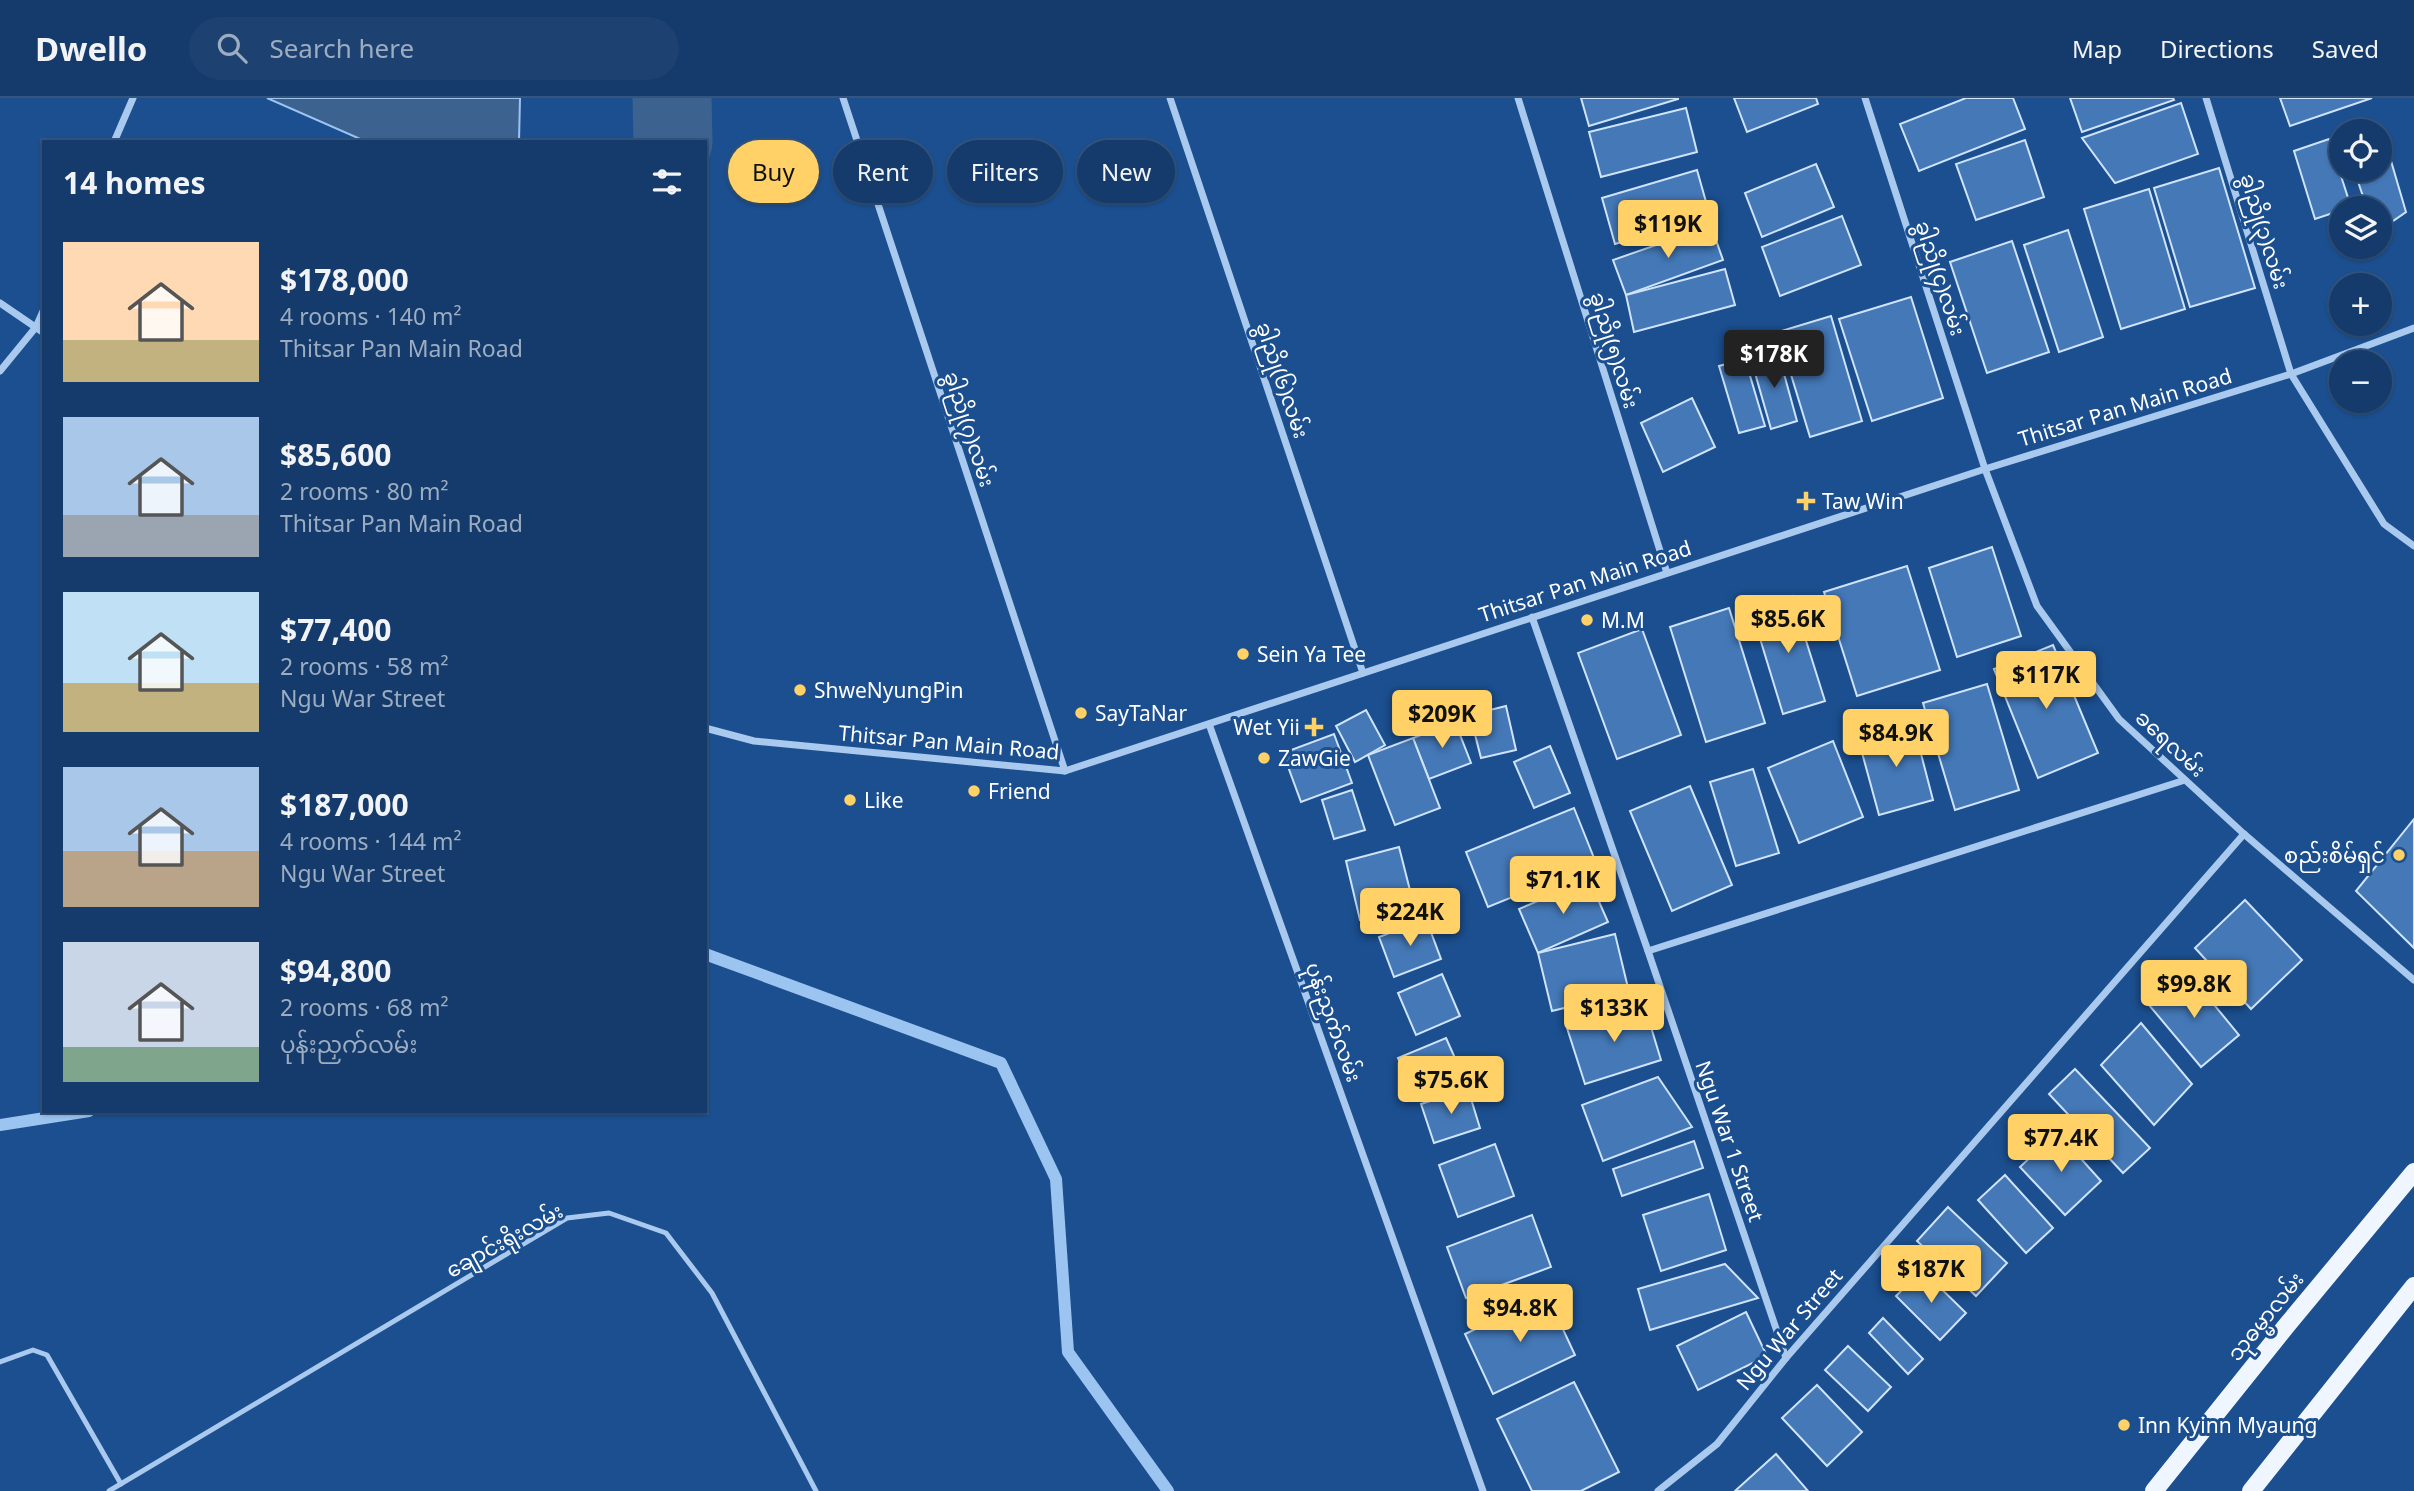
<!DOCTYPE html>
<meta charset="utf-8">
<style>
:root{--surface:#143b6b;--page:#1d4271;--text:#f1f3f6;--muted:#9dadc1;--line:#33557e;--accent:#ffd166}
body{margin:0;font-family:"Noto Sans","Noto Sans Myanmar",sans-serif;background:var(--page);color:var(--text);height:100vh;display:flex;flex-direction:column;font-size:26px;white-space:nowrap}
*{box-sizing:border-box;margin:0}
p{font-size:23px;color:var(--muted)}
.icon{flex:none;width:38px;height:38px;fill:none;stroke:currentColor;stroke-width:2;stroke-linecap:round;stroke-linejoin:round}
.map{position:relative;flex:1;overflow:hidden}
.sheet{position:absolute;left:42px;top:42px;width:665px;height:973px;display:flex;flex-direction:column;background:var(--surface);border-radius:0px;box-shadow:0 2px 5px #0004,0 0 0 2px var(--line)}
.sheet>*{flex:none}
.hud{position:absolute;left:728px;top:42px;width:665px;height:63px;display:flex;gap:14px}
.tools{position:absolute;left:2329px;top:21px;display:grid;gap:14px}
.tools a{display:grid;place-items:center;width:63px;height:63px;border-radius:50%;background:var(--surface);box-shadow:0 2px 5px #0004,0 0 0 2px var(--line);font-size:35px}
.price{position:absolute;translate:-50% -60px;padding:0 16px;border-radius:7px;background:var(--accent);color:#111;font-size:23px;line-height:46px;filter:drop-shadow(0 2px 4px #0008)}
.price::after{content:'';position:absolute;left:50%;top:42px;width:21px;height:16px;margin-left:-10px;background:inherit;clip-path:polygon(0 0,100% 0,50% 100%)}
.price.active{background:#222;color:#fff}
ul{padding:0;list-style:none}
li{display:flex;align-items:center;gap:21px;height:175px;padding:0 21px}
li span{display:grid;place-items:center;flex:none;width:196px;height:140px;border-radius:0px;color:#555}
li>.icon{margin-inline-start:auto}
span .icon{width:84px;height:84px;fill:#fffc;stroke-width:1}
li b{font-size:30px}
h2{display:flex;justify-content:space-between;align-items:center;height:84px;padding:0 21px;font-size:30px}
.chip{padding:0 24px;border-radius:32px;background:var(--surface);box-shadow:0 2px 5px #0004,0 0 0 2px var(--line);font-size:24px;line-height:63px}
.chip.active{background:var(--accent);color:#111}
header{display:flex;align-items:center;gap:42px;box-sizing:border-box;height:98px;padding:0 35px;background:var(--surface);border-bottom:2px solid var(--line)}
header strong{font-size:33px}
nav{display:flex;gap:38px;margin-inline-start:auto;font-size:24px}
.search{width:490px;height:63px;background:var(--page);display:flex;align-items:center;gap:18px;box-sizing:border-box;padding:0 24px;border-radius:38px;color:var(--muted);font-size:26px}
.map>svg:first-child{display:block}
</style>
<header>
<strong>Dwello</strong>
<div class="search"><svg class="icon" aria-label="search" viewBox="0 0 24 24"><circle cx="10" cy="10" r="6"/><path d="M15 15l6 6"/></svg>Search here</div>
<nav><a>Map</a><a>Directions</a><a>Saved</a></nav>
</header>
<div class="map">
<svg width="2414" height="1393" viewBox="0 0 2414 1393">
<rect width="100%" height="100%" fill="#1b4f8f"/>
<!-- water -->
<polygon fill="#3c6290" stroke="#9cc4f0" stroke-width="2" points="267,0 520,0 519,44 367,44"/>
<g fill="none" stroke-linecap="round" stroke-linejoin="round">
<!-- stream -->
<g stroke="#9cc4f0" stroke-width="12">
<polyline points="705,856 1001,965 1056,1081 1068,1254 1168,1393"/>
<polyline points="0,1027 89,1013"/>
</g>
<!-- river -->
<polyline stroke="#3c6290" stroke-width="79" points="672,0 673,44"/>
</g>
<!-- building -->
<g fill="#4478b7" stroke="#cfe3fa" stroke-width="2">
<polygon points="1581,0 1678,0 1678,1 1589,28"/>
<polygon points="1734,0 1816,0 1818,6 1747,34"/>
<polygon points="1966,0 2013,0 2025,31 1919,73 1900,26"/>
<polygon points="2070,0 2173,0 2174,2 2082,34"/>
<polygon points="2280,0 2372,0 2290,28"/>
<polygon points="2181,5 2198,56 2115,85 2082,40"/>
<polygon points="1686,10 1697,54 1601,79 1589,34"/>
<polygon points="2384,39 2406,114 2380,132 2380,110 2367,110 2354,72 2380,72 2380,41"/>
<polygon points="2329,41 2351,109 2342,110 2342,112 2315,121 2294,53"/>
<polygon points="2025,42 2044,99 1976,122 1956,66"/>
<polygon points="1816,66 1834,109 1762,139 1745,95"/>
<polygon points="2219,70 2255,190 2190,209 2154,90"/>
<polygon points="1697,72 1710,118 1615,146 1602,100"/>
<polygon points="2149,91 2185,211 2121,231 2084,111"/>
<polygon points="1842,118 1861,167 1780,198 1762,149"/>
<polygon points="1711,128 1723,162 1626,197 1613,162"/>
<polygon points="2068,132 2103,239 2059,254 2024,147"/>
<polygon points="2012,143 2049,254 1987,275 1950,164"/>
<polygon points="1725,171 1735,207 1634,234 1626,197"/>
<polygon points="1911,199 1943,300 1872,323 1839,221"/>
<polygon points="1831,218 1862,323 1810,339 1778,234"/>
<polygon points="1778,254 1797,323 1771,331 1751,261"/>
<polygon points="1745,261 1765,328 1739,335 1719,268"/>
<polygon points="1692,300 1715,349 1663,374 1641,325"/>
<polygon points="1992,449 2021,538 1957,559 1929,470"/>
<polygon points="1907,468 1940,572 1857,598 1824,494"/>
<polygon points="1792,498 1825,603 1783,616 1751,511"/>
<polygon points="1729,510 1765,625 1706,644 1670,529"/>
<polygon points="1642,531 1681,637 1617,661 1578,555"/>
<polygon points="2053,547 2098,655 2038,680 1994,571"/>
<polygon points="1987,586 2019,692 1955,712 1923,605"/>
<polygon points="1506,608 1516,652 1481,660 1470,617"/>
<polygon points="1366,612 1385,647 1355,664 1336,628"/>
<polygon points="1455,624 1471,665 1429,681 1413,640"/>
<polygon points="1913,625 1933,702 1879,717 1858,640"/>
<polygon points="1334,636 1352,685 1301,704 1283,655"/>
<polygon points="1413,640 1440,710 1395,727 1368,657"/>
<polygon points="1833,643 1863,719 1799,745 1768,670"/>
<polygon points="1550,648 1570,695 1534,710 1514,664"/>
<polygon points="1753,671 1779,755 1736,768 1710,684"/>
<polygon points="1690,688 1732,787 1672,813 1630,713"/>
<polygon points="1352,692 1365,732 1334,741 1322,702"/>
<polygon points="1574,710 1596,765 1488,809 1466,754"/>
<polygon points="2414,721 2414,850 2356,793"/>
<polygon points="1399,749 1414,808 1360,822 1346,763"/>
<polygon points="1589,781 1608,824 1538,855 1519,811"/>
<polygon points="2245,802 2302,862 2251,911 2195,850"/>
<polygon points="1426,821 1441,861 1394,879 1379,839"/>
<polygon points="1615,836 1629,894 1552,913 1538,855"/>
<polygon points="2187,874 2239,937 2201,969 2149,907"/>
<polygon points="1442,876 1460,918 1416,937 1398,895"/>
<polygon points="1644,906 1661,962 1585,986 1567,930"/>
<polygon points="2141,925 2192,986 2154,1027 2101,967"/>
<polygon points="1446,940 1459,969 1411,991 1398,960"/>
<polygon points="2075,971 2150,1050 2123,1075 2049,996"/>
<polygon points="1658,979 1692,1029 1603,1063 1582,1007"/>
<polygon points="1468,991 1480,1030 1434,1045 1421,1006"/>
<polygon points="2057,1034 2101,1083 2065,1117 2020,1069"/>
<polygon points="1694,1043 1703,1070 1622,1098 1613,1071"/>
<polygon points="1495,1046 1514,1098 1458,1119 1439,1067"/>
<polygon points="2005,1077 2053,1130 2026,1155 1978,1102"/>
<polygon points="1709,1096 1726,1152 1661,1173 1643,1117"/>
<polygon points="1948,1109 2007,1165 1976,1198 1917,1143"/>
<polygon points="1532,1117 1551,1169 1466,1200 1447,1149"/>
<polygon points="1725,1166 1758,1200 1650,1232 1638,1191"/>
<polygon points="1922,1172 1966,1215 1940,1242 1896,1198"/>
<polygon points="1547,1197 1575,1257 1493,1296 1465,1236"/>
<polygon points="1746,1214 1767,1258 1698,1292 1677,1248"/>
<polygon points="1883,1220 1923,1261 1908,1276 1869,1235"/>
<polygon points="1848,1248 1891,1289 1868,1313 1825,1272"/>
<polygon points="1574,1284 1619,1374 1581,1393 1532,1393 1497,1321"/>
<polygon points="1817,1287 1862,1334 1827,1368 1782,1320"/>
<polygon points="1776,1356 1808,1393 1735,1393"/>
</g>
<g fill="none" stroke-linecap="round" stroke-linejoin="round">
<!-- service -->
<g stroke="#a9c9ee" stroke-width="5">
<polyline points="0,1264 33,1252 47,1257 121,1386"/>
<polyline points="109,1393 567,1120 609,1115 666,1135 712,1195 816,1393"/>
</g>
<!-- minor -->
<g stroke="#a9c9ee" stroke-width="7">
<polyline points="843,0 1065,673"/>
<polyline points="1170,0 1363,575"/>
<polyline points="1518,0 1667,475"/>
<polyline points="1865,0 1985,371 2037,508 2119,621 2244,736 2414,882"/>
<polyline points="2206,0 2291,276 2384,426 2414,448"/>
<polyline points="114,44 133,0"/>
<polyline points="0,205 44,235"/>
<polyline points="0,273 36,229 44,211"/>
<polyline points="1532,519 1648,853 1786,1260"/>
<polyline points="1209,626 1483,1393"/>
<polyline points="705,630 754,643 1065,673 1985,371 2291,276 2414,230"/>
<polyline points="1648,853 2185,682"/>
<polyline points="1658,1393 1717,1346 1786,1260 2244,736"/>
</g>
<!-- primary -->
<g stroke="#f0f6ff" stroke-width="18">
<polyline points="2154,1393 2287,1227 2414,1074"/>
<polyline points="2251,1393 2414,1188"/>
</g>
</g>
<!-- markers -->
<g fill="#ffd166" stroke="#1b4f8f" stroke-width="2.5">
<path d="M1802.5 392.5h7v7h7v7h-7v7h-7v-7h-7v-7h7z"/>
<circle cx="1587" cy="522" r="7"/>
<circle cx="1243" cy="556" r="7"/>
<circle cx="800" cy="592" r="7"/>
<circle cx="1081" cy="615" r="7"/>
<path d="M1310.5 618.5h7v7h7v7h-7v7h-7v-7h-7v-7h7z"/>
<circle cx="1264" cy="660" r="7"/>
<circle cx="974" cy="693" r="7"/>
<circle cx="850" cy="702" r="7"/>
<circle cx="2399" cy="757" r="7"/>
<circle cx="2124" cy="1327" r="7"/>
</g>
<g text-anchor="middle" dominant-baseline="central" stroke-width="6" stroke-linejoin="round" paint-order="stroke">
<!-- street labels -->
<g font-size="21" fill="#fff" stroke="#1b4f8f">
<text transform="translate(2265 133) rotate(73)">ခွါညို(၃)လမ်း</text>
<text transform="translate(1941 180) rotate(72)">ခွါညို(၄)လမ်း</text>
<text transform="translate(1615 252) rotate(73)">ခွါညို(၅)လမ်း</text>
<text transform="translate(1283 282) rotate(71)">ခွါညို(၆)လမ်း</text>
<text transform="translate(2125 309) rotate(-17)">Thitsar Pan Main Road</text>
<text transform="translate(970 331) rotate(72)">ခွါညို(၇)လမ်း</text>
<text transform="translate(1585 483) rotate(-18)">Thitsar Pan Main Road</text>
<text transform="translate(949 644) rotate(5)">Thitsar Pan Main Road</text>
<text transform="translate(2171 645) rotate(43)">ခရေလမ်း</text>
<text transform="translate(1334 924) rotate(70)">ပုန်းညှက်လမ်း</text>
<text transform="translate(1730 1043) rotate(71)">Ngu War 1 Street</text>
<text transform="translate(504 1142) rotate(-29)">ချောင်းရိုးလမ်း</text>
<text transform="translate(2265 1218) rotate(-51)">သုဓမ္မာလမ်း</text>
<text transform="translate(1789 1231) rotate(-50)">Ngu War Street</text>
</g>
<!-- poi labels -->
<g font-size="21" fill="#fff" stroke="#1b4f8f" text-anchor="start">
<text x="1822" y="403">Taw Win</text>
<text x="1601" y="522">M.M</text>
<text x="1257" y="556">Sein Ya Tee</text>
<text x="814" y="592">ShweNyungPin</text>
<text x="1095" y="615">SayTaNar</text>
<text x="1300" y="629" text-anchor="end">Wet Yii</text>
<text x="1278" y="660">ZawGie</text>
<text x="988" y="693">Friend</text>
<text x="864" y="702">Like</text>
<text x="2385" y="757" text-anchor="end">စည်းစိမ်ရှင်</text>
<text x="2138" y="1327">Inn Kyinn Myaung</text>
</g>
</g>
</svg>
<div class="tools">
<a><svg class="icon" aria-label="locate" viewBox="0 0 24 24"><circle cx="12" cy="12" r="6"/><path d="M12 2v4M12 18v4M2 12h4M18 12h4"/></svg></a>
<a><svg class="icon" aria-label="layers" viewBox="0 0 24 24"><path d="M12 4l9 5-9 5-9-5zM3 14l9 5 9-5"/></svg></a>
<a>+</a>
<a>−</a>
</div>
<b class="price" style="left:1668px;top:162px">$119K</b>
<b class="price active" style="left:1774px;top:292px">$178K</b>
<b class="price" style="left:1788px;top:557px">$85.6K</b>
<b class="price" style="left:2046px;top:613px">$117K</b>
<b class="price" style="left:1442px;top:652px">$209K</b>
<b class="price" style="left:1896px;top:671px">$84.9K</b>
<b class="price" style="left:1563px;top:818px">$71.1K</b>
<b class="price" style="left:1410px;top:850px">$224K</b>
<b class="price" style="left:2194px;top:922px">$99.8K</b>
<b class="price" style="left:1614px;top:946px">$133K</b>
<b class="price" style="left:1451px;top:1018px">$75.6K</b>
<b class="price" style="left:2061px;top:1076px">$77.4K</b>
<b class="price" style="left:1931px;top:1207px">$187K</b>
<b class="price" style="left:1520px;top:1246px">$94.8K</b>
<div class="hud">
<a class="chip active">Buy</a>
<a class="chip">Rent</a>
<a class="chip">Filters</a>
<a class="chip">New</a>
</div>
<section class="sheet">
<h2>14 homes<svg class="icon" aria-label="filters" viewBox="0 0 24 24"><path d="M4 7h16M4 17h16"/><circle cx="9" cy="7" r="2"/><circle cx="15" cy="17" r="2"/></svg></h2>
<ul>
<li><span style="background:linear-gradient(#ffd9b3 70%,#c2b280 0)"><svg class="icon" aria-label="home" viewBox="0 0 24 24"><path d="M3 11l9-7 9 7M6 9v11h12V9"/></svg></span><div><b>$178,000</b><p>4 rooms · 140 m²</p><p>Thitsar Pan Main Road</p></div></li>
<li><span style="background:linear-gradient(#a9c7e8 70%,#9aa5b1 0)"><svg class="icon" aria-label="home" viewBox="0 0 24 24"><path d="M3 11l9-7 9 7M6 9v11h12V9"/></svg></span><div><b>$85,600</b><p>2 rooms · 80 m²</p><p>Thitsar Pan Main Road</p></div></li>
<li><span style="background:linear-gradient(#bfe0f5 65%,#c2b280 0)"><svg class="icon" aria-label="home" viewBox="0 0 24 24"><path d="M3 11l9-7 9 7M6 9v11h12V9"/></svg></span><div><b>$77,400</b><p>2 rooms · 58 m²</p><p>Ngu War Street</p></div></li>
<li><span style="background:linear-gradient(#a9c7e8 60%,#b9a48a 0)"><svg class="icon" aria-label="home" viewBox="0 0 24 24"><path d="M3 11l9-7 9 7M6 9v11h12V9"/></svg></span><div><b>$187,000</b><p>4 rooms · 144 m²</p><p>Ngu War Street</p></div></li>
<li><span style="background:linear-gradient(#c9d6e8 75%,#7fa58c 0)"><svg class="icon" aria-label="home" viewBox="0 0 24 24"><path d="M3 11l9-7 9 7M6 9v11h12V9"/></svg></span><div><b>$94,800</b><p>2 rooms · 68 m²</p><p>ပုန်းညှက်လမ်း</p></div></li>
</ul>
</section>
</div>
